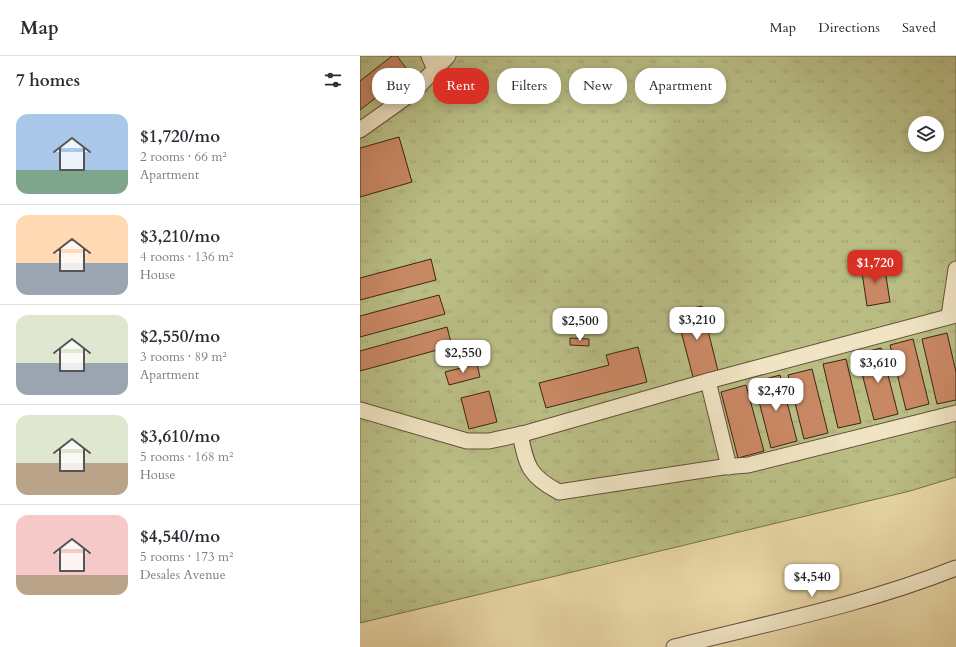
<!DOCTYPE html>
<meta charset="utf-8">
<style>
:root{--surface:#fff;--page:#f7f7f7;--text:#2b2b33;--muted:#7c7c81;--line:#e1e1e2;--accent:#d93025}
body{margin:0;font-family:Cardo,serif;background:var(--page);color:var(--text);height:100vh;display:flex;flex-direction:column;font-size:15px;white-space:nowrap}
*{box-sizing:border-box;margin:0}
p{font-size:13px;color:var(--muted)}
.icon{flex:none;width:22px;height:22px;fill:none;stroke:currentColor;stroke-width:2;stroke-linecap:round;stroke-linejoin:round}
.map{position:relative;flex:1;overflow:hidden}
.drawer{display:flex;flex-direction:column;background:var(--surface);width:360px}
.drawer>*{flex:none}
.hud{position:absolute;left:12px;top:12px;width:380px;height:36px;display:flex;gap:8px}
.fabs{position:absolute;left:548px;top:60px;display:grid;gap:8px}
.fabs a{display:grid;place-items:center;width:36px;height:36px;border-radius:50%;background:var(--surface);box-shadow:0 2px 10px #0003;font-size:20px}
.price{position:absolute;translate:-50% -34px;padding:0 9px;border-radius:8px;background:#fff;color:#222;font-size:13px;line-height:26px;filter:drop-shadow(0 1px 2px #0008)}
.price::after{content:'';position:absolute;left:50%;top:24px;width:12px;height:9px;margin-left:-6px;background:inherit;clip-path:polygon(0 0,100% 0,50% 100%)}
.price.active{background:var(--accent);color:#fff}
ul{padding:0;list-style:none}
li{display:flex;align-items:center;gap:12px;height:100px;padding:0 16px}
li+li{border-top:1px solid var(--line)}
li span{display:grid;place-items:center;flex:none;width:112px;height:80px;border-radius:12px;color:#555}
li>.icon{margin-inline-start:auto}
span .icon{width:48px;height:48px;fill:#fffc;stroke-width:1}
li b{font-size:17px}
h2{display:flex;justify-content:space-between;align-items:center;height:48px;padding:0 16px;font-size:17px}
.chip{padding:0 14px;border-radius:16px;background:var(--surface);box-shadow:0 2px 10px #0003;font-size:14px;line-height:36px}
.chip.active{background:var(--accent);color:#fff}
header{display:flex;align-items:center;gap:24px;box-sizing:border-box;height:56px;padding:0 20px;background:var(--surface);border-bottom:1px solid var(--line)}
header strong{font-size:19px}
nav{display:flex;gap:22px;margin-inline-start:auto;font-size:14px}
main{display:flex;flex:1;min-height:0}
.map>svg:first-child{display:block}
</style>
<header>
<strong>Map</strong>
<nav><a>Map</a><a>Directions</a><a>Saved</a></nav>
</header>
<main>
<section class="drawer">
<h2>7 homes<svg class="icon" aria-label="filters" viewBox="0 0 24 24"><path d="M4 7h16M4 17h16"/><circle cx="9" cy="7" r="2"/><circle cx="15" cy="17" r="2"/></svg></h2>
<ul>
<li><span style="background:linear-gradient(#a9c7e8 70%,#7fa58c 0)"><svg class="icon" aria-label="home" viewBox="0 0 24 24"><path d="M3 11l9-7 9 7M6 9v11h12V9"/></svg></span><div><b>$1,720/mo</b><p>2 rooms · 66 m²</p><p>Apartment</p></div></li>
<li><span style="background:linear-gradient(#ffd9b3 60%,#9aa5b1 0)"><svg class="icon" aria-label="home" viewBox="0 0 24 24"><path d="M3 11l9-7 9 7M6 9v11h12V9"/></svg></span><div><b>$3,210/mo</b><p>4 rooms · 136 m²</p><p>House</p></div></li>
<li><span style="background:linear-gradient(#dfe7d0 60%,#9aa5b1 0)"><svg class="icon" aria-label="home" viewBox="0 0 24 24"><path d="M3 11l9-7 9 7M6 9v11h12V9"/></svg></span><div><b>$2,550/mo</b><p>3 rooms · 89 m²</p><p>Apartment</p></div></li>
<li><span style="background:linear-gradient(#dfe7d0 60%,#b9a48a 0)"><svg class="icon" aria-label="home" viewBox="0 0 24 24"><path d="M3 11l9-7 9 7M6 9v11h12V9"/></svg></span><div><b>$3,610/mo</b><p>5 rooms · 168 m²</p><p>House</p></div></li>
<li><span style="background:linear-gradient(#f6c9c9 75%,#b9a48a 0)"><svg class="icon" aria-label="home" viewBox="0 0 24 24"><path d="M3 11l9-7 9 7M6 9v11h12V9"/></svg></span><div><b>$4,540/mo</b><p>5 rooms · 173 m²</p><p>Desales Avenue</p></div></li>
</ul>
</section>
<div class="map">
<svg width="596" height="591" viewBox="0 0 596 591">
<defs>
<pattern id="park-tufts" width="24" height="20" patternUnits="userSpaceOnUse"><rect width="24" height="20" fill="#b9bd84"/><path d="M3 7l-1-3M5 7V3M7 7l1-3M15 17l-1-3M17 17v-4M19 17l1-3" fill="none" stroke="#a0a271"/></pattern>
</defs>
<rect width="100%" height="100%" fill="#e8d6a5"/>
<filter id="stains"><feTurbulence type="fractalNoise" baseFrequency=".005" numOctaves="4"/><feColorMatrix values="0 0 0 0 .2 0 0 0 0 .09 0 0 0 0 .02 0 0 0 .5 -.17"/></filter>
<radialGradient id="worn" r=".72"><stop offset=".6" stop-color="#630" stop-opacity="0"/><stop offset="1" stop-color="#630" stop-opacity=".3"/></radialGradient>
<!-- park -->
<path fill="url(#park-tufts)" stroke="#7a714c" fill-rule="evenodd" d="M0,0H596V421L550,435L0,567ZM555,67H577V89H555Z"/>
<!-- building -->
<g fill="#c98864" stroke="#3b2513">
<polygon points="32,0 37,0 49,16 0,54 0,25"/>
<polygon points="39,81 52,126 0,141 0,92"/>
<polygon points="71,203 76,224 0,244 0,222"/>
<polygon points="524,207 530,246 507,250 501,210"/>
<polygon points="79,239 85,258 0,281 0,260"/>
<polygon points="342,250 358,315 333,321 316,256"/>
<polygon points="87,271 92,290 0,315 0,295"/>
<polygon points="587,277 596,316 596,344 577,348 562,283"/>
<polygon points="210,282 229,283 229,290 210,289"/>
<polygon points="553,283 569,348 546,354 530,289"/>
<polygon points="278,291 287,326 186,352 179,327 249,309 246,299"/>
<polygon points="521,292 538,358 514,364 497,298"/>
<polygon points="486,303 501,367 478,372 463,308"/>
<polygon points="117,308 120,321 89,329 85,316"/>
<polygon points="452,313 468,377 444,383 428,319"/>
<polygon points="420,319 437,385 411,392 394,326"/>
<polygon points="386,329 404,395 378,402 361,336"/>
<polygon points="129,335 137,366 109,373 101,342"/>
</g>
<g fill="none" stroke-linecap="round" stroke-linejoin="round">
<defs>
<g id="minor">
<polyline points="69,0 75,13"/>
<polyline points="0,74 52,37 88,0"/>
<polyline points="589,260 596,213"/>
<polyline points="348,325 369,411"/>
<polyline points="0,354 107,385 129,385 166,377 348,325 596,259"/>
<path d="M160,378C167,411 169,420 199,436L363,411L388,409L596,357"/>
<path d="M314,591C409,567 506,548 596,512"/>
</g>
</defs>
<!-- minor casing -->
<use href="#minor" stroke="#665138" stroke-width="17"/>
<!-- minor -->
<use href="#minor" stroke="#f0e4c4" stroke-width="15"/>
</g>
<rect width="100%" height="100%" filter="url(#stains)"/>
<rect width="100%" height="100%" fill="url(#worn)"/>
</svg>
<div class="fabs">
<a><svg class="icon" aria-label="layers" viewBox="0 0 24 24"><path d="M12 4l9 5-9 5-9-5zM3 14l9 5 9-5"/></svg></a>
</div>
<b class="price active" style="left:515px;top:228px">$1,720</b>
<b class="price" style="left:337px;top:285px">$3,210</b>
<b class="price" style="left:220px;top:286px">$2,500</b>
<b class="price" style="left:103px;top:318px">$2,550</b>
<b class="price" style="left:518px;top:328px">$3,610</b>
<b class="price" style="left:416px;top:356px">$2,470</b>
<b class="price" style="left:452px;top:542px">$4,540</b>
<div class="hud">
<a class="chip">Buy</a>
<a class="chip active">Rent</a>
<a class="chip">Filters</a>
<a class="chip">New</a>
<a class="chip">Apartment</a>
</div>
</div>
</main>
